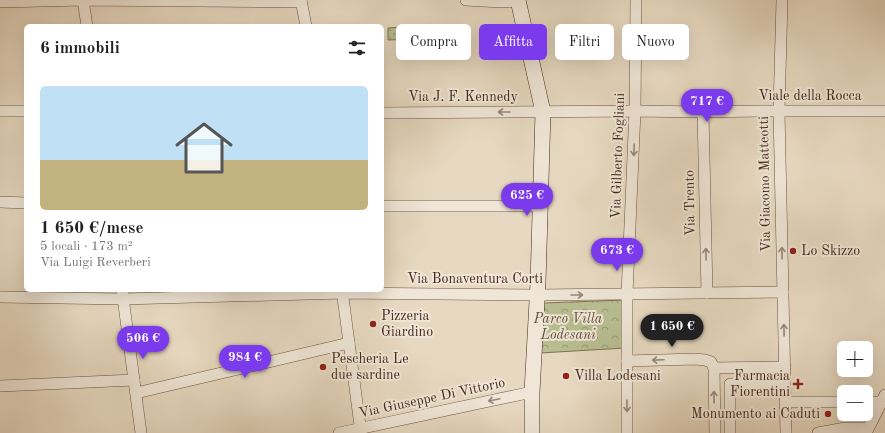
<!DOCTYPE html>
<html lang="it">
<meta charset="utf-8">
<style>
:root{--surface:#fff;--page:#f2f2f2;--text:#202124;--muted:#757577;--accent:#7c3aed}
body{margin:0;font-family:"Old Standard TT",serif;background:var(--page);color:var(--text);height:100vh;display:flex;flex-direction:column;font-size:15px;white-space:nowrap}
*{box-sizing:border-box;margin:0}
p{font-size:13px;color:var(--muted)}
.icon{flex:none;width:22px;height:22px;fill:none;stroke:currentColor;stroke-width:2;stroke-linecap:round;stroke-linejoin:round}
.map{position:relative;flex:1;overflow:hidden}
.side{position:absolute;left:24px;top:24px;width:360px;height:268px;display:flex;flex-direction:column;background:var(--surface);border-radius:6px;box-shadow:0 4px 16px #0002}
.side>*{flex:none}
.guide{position:absolute;left:396px;top:24px;width:380px;height:36px;display:flex;gap:8px}
.tools{position:absolute;left:837px;top:341px;display:grid;gap:8px}
.tools a{display:grid;place-items:center;width:36px;height:36px;border-radius:6px;background:var(--surface);box-shadow:0 4px 16px #0002;font-size:20px}
.price{position:absolute;translate:-50% -34px;padding:0 9px;border-radius:14px;background:var(--accent);color:#fff;font-size:13px;line-height:26px;filter:drop-shadow(0 1px 2px #0008)}
.price::after{content:'';position:absolute;left:50%;top:24px;width:12px;height:9px;margin-left:-6px;background:inherit;clip-path:polygon(0 0,100% 0,50% 100%)}
.price.current{background:#222;color:#fff}
ul{padding:0;list-style:none}
li{display:grid;align-content:center;gap:8px;height:212px;padding:0 16px}
li span{display:grid;place-items:center;height:124px;border-radius:6px;color:#555}
li>.icon{margin-inline-start:auto}
span .icon{width:72px;height:72px;fill:#fffc;stroke-width:1}
li b{font-size:17px}
h2{display:flex;justify-content:space-between;align-items:center;height:48px;padding:0 16px;font-size:17px}
.pill{padding:0 14px;border-radius:6px;background:var(--surface);box-shadow:0 4px 16px #0002;font-size:14px;line-height:36px}
.pill.current{background:var(--accent);color:#fff}
.map>svg:first-child{display:block}
</style>
<div class="map">
<svg width="885" height="433" viewBox="0 0 885 433">
<defs>
<pattern id="park-crowns" width="20" height="18" patternUnits="userSpaceOnUse"><rect width="20" height="18" fill="#b8bf91"/><path d="M2 6a3 3 0 1 1 6 0M12 15a3 3 0 1 1 6 0" fill="none" stroke="#979b76"/></pattern>
<pattern id="garden-dots" width="8" height="8" patternUnits="userSpaceOnUse"><rect width="8" height="8" fill="#b8bf91"/><path d="M2 2h.1M6 6h.1" fill="none" stroke="#979b76" stroke-width="1.8" stroke-linecap="round"/></pattern>
</defs>
<rect width="100%" height="100%" fill="#e7d9c1"/>
<filter id="stains"><feTurbulence type="fractalNoise" baseFrequency=".005" numOctaves="4"/><feColorMatrix values="0 0 0 0 .2 0 0 0 0 .09 0 0 0 0 .02 0 0 0 .5 -.17"/></filter>
<radialGradient id="worn" r=".72"><stop offset=".6" stop-color="#630" stop-opacity="0"/><stop offset="1" stop-color="#630" stop-opacity=".3"/></radialGradient>
<!-- park -->
<polygon fill="url(#park-crowns)" stroke="#7e7255" points="625,300 625,348 540,353 543,303"/>
<!-- garden -->
<polygon fill="url(#garden-dots)" stroke="#7e7255" points="445,25 445,38 388,40 388,28"/>
<g fill="none" stroke-linecap="round" stroke-linejoin="round">
<defs>
<g id="street">
<polyline points="83,0 87,26"/>
<polyline points="301,0 306,26"/>
<polyline points="466,0 501,2 519,1"/>
<polyline points="782,0 779,111 786,433"/>
<polyline points="0,2 83,0 301,2"/>
<polyline points="0,111 26,111"/>
<polyline points="703,112 707,293"/>
<polyline points="382,113 635,111 703,112 760,111 885,111"/>
<polyline points="0,202 26,203"/>
<polyline points="382,206 541,206"/>
<polyline points="122,290 141,433"/>
<polyline points="342,290 361,433"/>
<polyline points="0,297 123,299 342,293 538,295 783,292"/>
<polyline points="627,361 695,359 705,360 711,362 714,368 715,433"/>
<polyline points="714,368 785,367"/>
<polyline points="0,386 134,380"/>
<polyline points="136,393 349,343"/>
<polyline points="785,402 844,402"/>
<polyline points="866,402 882,402"/>
<polyline points="339,433 532,392"/>
<polyline points="627,433 627,294 635,111 636,0"/>
<polyline points="730,433 730,384 785,383"/>
<polyline points="818,433 845,428 868,428"/>
<polyline points="866,433 885,395"/>
</g>
<polyline id="secondary" points="518,0 543,112 538,283 532,392 532,433"/>
</defs>
<!-- street casing -->
<use href="#street" stroke="#6e5343" stroke-width="12"/>
<!-- secondary casing -->
<use href="#secondary" stroke="#452619" stroke-width="16"/>
<!-- street -->
<use href="#street" stroke="#efe6d7" stroke-width="11"/>
<!-- secondary -->
<use href="#secondary" stroke="#efe6d7" stroke-width="15"/>
</g>
<!-- one-way arrows -->
<defs><path id="oneway-shaft" d="M-6 0H5M1.5-3L5.5 0L1.5 3" fill="none" stroke-width="1.6" stroke-linecap="round" stroke-linejoin="round"/></defs>
<g stroke="#9a8678">
<use href="#oneway-shaft" transform="translate(504 112) rotate(180)"/>
<use href="#oneway-shaft" transform="translate(634 150) rotate(92)"/>
<use href="#oneway-shaft" transform="translate(782 253) rotate(-91)"/>
<use href="#oneway-shaft" transform="translate(706 254) rotate(-91)"/>
<use href="#oneway-shaft" transform="translate(577 295)"/>
<use href="#oneway-shaft" transform="translate(784 330) rotate(-91)"/>
<use href="#oneway-shaft" transform="translate(658 360) rotate(178)"/>
<use href="#oneway-shaft" transform="translate(714 397) rotate(-91)"/>
<use href="#oneway-shaft" transform="translate(494 400) rotate(168)"/>
<use href="#oneway-shaft" transform="translate(627 406) rotate(89)"/>
</g>
<!-- markers -->
<g fill="#8f2418" stroke="#efe6d7" stroke-width="1.5">
<circle cx="793" cy="251" r="4"/>
<circle cx="373" cy="324" r="4"/>
<circle cx="323" cy="367" r="4"/>
<circle cx="566" cy="376" r="4"/>
<path d="M796 378h4v4h4v4h-4v4h-4v-4h-4v-4h4z"/>
<circle cx="828" cy="414" r="4"/>
</g>
<g text-anchor="middle" dominant-baseline="central" stroke-width="4" stroke-linejoin="round" paint-order="stroke">
<!-- street labels -->
<g font-size="14" fill="#452619" stroke="#efe6d7">
<text x="810" y="96">Viale della Rocca</text>
<text x="463" y="97">Via J. F. Kennedy</text>
<text transform="translate(618 156) rotate(-88)">Via Gilberto Fogliani</text>
<text transform="translate(765 184) rotate(-91)">Via Giacomo Matteotti</text>
<text transform="translate(690 203) rotate(-91)">Via Trento</text>
<text x="475" y="279">Via Bonaventura Corti</text>
<text transform="translate(432 398) rotate(-12)">Via Giuseppe Di Vittorio</text>
</g>
<!-- poi labels -->
<g font-size="14" fill="#452619" stroke="#efe6d7" text-anchor="start">
<text x="801" y="251">Lo Skizzo</text>
<text x="381" y="316">Pizzeria<tspan x="381" dy="16">Giardino</tspan></text>
<text x="331" y="359">Pescheria Le<tspan x="331" dy="16">due sardine</tspan></text>
<text x="574" y="376">Villa Lodesani</text>
<text x="790" y="376" text-anchor="end">Farmacia<tspan x="790" dy="16">Fiorentini</tspan></text>
<text x="820" y="414" text-anchor="end">Monumento ai Caduti</text>
</g>
<!-- park labels -->
<g font-size="14" font-style="italic" fill="#624c37" stroke="#efe6d7">
<text x="568" y="319">Parco Villa<tspan x="568" dy="16">Lodesani</tspan></text>
</g>
</g>
<rect width="100%" height="100%" filter="url(#stains)"/>
<rect width="100%" height="100%" fill="url(#worn)"/>
</svg>
<div class="tools">
<a>+</a>
<a>−</a>
</div>
<b class="price" style="left:707px;top:123px">717 €</b>
<b class="price" style="left:527px;top:217px">625 €</b>
<b class="price" style="left:617px;top:272px">673 €</b>
<b class="price current" style="left:672px;top:348px">1 650 €</b>
<b class="price" style="left:143px;top:360px">506 €</b>
<b class="price" style="left:245px;top:379px">984 €</b>
<div class="guide">
<a class="pill">Compra</a>
<a class="pill current">Affitta</a>
<a class="pill">Filtri</a>
<a class="pill">Nuovo</a>
</div>
<section class="side">
<h2>6 immobili<svg class="icon" aria-label="filters" viewBox="0 0 24 24"><path d="M4 7h16M4 17h16"/><circle cx="9" cy="7" r="2"/><circle cx="15" cy="17" r="2"/></svg></h2>
<ul>
<li><span style="background:linear-gradient(#bfe0f5 60%,#c2b280 0)"><svg class="icon" aria-label="home" viewBox="0 0 24 24"><path d="M3 11l9-7 9 7M6 9v11h12V9"/></svg></span><div><b>1 650 €/mese</b><p>5 locali · 173 m²</p><p>Via Luigi Reverberi</p></div></li>
</ul>
</section>
</div>
